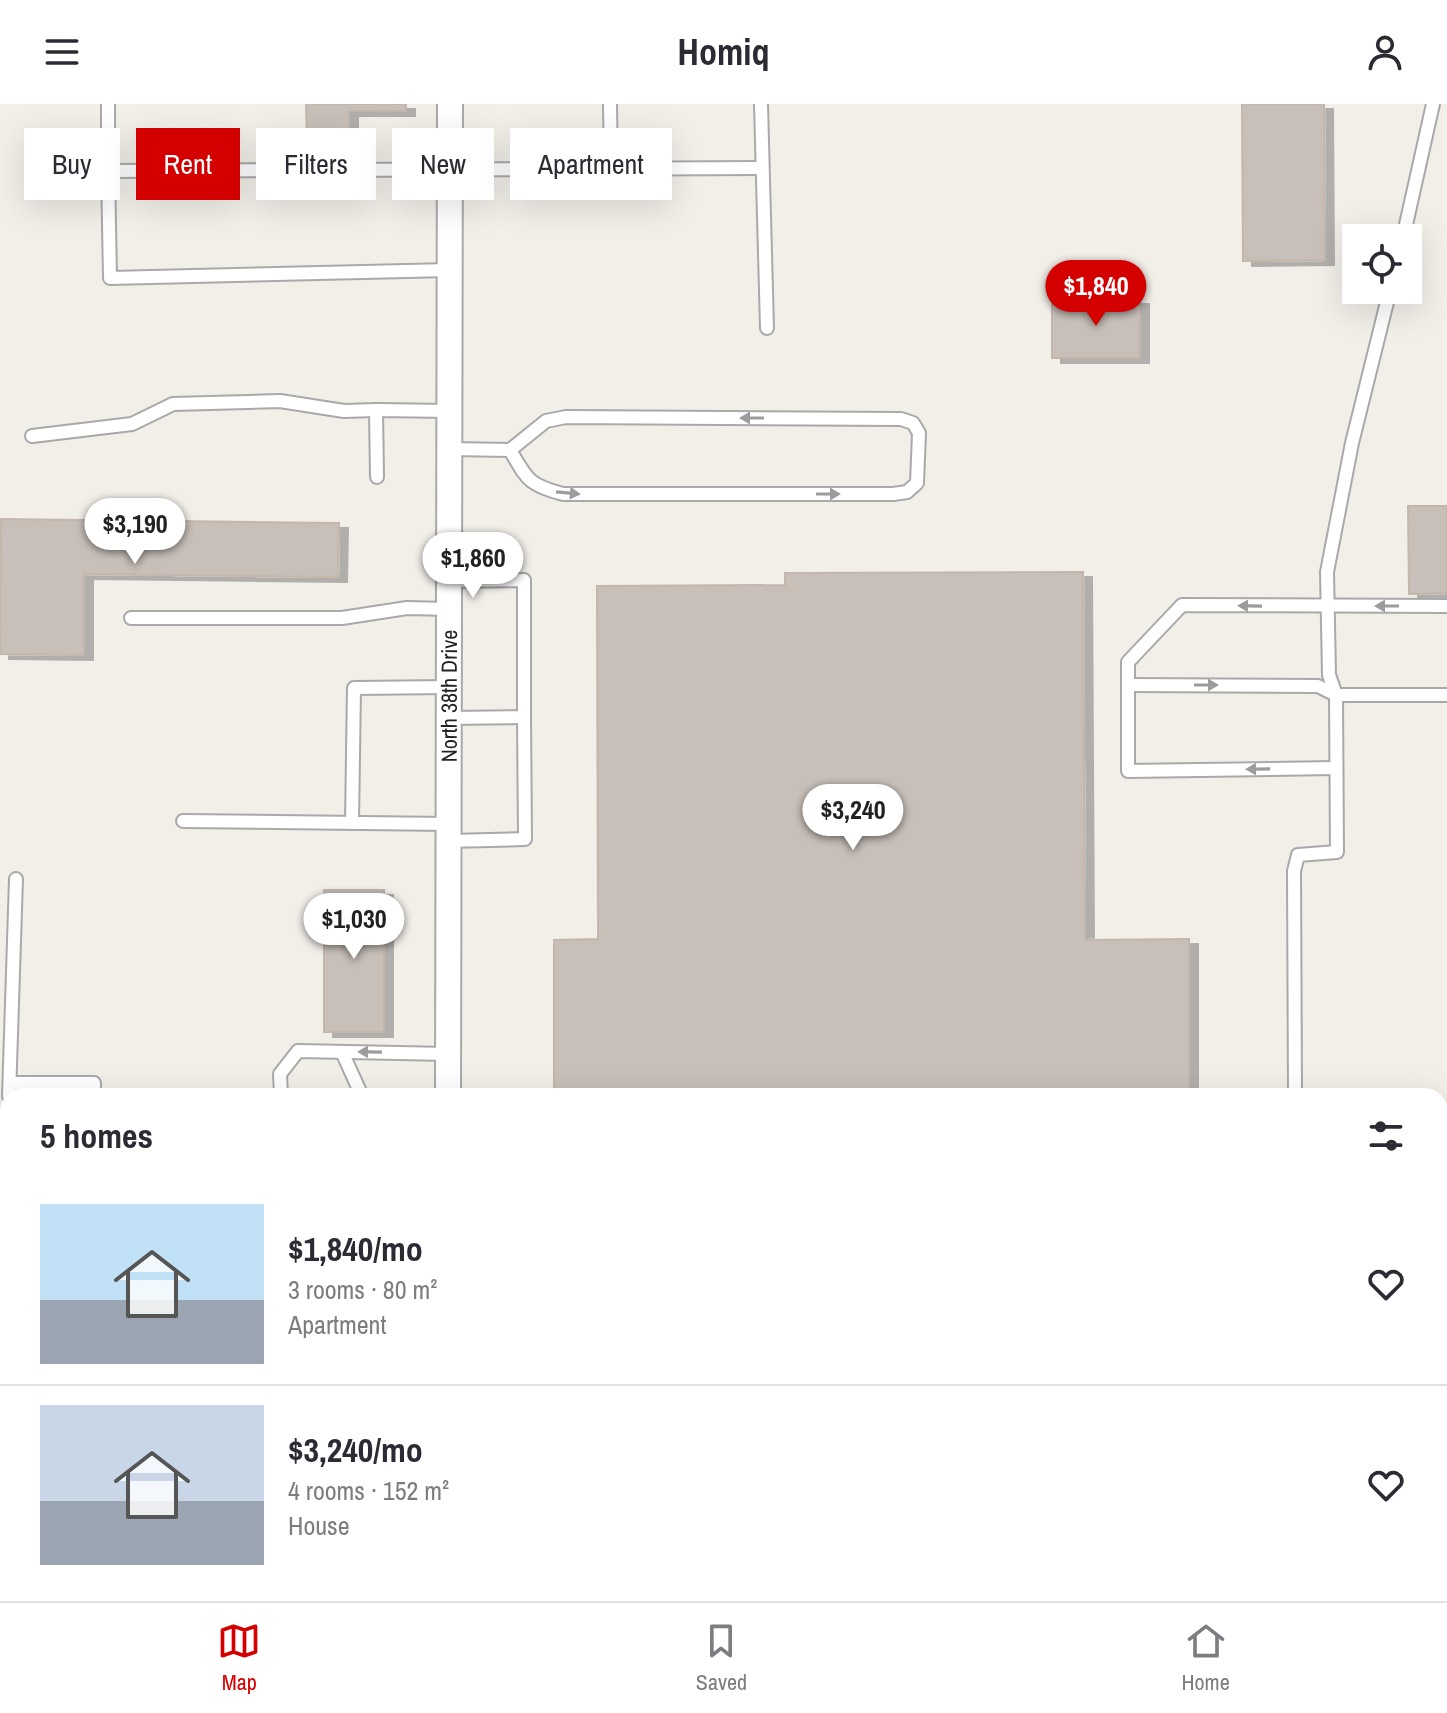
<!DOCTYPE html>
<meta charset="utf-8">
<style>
:root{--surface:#fff;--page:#f2f2f3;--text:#2b2b33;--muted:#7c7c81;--line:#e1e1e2;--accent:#d40000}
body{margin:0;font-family:"Archivo Narrow",sans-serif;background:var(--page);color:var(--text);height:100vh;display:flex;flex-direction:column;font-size:30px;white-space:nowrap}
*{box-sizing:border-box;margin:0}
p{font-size:26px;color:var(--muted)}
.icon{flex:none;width:44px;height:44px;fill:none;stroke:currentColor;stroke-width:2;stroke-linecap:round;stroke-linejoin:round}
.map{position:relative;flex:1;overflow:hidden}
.drawer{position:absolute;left:0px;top:984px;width:1448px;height:514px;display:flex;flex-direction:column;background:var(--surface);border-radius:24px 24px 0 0;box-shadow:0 8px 32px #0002}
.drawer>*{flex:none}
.banner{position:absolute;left:24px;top:24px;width:800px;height:72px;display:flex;gap:16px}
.buttons{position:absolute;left:1342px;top:120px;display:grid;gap:16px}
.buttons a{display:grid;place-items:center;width:80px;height:80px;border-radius:0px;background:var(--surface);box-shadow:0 8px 32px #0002;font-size:40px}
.price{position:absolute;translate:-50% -68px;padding:0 18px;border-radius:28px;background:#fff;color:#222;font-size:26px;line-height:52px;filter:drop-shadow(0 2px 4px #0008)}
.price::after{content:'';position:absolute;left:50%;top:48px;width:24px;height:18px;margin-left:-12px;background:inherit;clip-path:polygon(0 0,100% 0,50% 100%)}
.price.selected{background:var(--accent);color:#fff}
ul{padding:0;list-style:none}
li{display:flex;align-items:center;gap:24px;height:200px;padding:0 40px}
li+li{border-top:2px solid var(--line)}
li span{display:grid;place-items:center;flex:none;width:224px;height:160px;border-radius:0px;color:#555}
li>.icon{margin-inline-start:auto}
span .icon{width:96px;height:96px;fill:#fffc;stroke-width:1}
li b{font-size:34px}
h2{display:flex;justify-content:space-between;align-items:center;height:96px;padding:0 40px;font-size:34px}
.chip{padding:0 28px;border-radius:0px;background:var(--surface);box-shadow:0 8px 32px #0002;font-size:28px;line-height:72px}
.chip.selected{background:var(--accent);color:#fff}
header{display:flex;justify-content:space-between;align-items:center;height:104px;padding:0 40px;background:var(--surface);font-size:36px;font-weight:700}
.tabs{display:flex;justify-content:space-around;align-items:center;height:112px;border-top:2px solid var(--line);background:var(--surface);font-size:22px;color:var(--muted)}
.tabs a{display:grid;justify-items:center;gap:4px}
.tabs .selected{color:var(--accent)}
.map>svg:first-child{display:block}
</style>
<header><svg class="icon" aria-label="menu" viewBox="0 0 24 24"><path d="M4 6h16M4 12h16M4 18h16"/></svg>Homiq<svg class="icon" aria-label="person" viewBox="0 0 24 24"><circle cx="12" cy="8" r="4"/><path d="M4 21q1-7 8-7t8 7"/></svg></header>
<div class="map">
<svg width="1447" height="1497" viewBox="0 0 1447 1497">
<defs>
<filter id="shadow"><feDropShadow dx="9" dy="5" stdDeviation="0" flood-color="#0004"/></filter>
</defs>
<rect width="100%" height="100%" fill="#f2efe9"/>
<!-- building -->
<g fill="#c7bfb8" stroke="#c4b6ab" stroke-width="2" filter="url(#shadow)">
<polygon points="306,0 406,0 406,7 349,7 349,36 307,36"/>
<polygon points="1242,0 1324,0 1325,156 1243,157"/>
<rect x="1052" y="195" width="88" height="59"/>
<polygon points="1408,402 1447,402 1447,489 1409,490"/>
<polygon points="1,415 339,419 338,473 84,470 84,551 0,550"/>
<polygon points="1083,468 1085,836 1189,835 1189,992 554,992 554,836 598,835 597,482 785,481 785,469"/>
<rect x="324" y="786" width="60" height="142"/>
<rect x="128" y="988" width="55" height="4"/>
<rect x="1444" y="1453" width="3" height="44"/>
<rect x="551" y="1490" width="98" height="7"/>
<rect x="669" y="1490" width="62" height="7"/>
<polygon points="876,1490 1117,1490 1117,1497 875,1497"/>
<rect x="1347" y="1490" width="37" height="7"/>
</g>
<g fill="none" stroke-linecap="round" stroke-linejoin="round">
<defs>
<g id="service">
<polyline points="610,0 611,64"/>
<polyline points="761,0 767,224"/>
<polyline points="108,67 108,0"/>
<polyline points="1403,134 1433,0"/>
<polyline points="450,166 110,174 108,67 761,64"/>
<polyline points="32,332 132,320 173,300 280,297 344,307 376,306"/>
<path d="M450,345L510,346L546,317L566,313L901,315L913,319L919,329L917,379L907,388L893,390H563C528,381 527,375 510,346"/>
<polyline points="377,373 376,306 450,307"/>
<polyline points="449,477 524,476 524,613 449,614"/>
<polyline points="131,514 342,514 407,504 449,505"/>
<polyline points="1128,581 1318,582 1336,591"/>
<polyline points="1336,591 1329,571 1327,468 1352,339 1390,186"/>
<polyline points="1336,664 1128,667 1128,558 1182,501 1447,502"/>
<polyline points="183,717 449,720"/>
<polyline points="352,719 354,584 449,583"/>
<polyline points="449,737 525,735 524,613"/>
<polyline points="342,948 362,992"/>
<polyline points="10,979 94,979 94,992"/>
<polyline points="9,992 16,775"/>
<polyline points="281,992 280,970 298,947 448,950"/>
<polyline points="1295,992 1294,767 1298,751 1337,748 1336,591 1447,591"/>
<polyline points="4,1265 3,1184 8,1034"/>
<polyline points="5,1497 4,1265 8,1265"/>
<polyline points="276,1497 276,1490"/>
</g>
<g id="minor">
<path id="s1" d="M448,992L450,0"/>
<polyline points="812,1490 812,1497"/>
</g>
<g id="secondary">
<polyline points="1440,1115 1447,1114"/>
<polyline points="1440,1166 1447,1166"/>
<polyline points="0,1184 8,1184"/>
<polyline points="1440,1217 1447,1217"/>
</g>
<polyline id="trunk" points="1440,1072 1447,1070"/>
</defs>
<!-- service casing -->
<use href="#service" stroke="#a9a9a9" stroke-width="16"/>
<!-- minor casing -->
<use href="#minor" stroke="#a9a9a9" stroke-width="28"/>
<!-- secondary casing -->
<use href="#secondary" stroke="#707d05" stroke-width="38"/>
<!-- trunk casing -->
<use href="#trunk" stroke="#dc2a67" stroke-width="44"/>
<!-- service -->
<use href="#service" stroke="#fff" stroke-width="12"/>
<!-- minor -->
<use href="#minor" stroke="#fff" stroke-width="24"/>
<!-- secondary -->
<use href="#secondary" stroke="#f7fabf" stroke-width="34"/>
<!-- trunk -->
<use href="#trunk" stroke="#f2b4a3" stroke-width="40"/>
</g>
<!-- one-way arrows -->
<defs><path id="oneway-solid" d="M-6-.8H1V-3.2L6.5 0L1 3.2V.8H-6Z" transform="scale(2)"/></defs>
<g fill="#9c9c9c">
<use href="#oneway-solid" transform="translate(752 314) rotate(-180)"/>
<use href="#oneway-solid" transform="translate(568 389) rotate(5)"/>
<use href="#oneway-solid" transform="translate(828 390)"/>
<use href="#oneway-solid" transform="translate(1250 502) rotate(-179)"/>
<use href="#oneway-solid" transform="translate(1387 502) rotate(180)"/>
<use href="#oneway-solid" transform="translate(1206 581)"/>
<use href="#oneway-solid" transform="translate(1258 665) rotate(179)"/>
<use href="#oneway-solid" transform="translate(370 948) rotate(-179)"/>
</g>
<g text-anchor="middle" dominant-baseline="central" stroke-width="6" stroke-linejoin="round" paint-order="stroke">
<!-- street labels -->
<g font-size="22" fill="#222" stroke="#fff">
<text stroke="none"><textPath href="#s1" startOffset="400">North 38th Drive</textPath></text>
</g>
</g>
</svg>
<div class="buttons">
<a><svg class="icon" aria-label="locate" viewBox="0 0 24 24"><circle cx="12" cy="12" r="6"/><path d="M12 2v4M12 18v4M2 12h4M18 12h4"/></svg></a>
</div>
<b class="price selected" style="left:1096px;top:224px">$1,840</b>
<b class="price" style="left:135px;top:462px">$3,190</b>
<b class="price" style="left:473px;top:496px">$1,860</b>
<b class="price" style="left:853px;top:748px">$3,240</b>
<b class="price" style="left:354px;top:857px">$1,030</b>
<div class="banner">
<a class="chip">Buy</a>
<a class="chip selected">Rent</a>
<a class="chip">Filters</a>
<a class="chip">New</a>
<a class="chip">Apartment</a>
</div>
<section class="drawer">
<h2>5 homes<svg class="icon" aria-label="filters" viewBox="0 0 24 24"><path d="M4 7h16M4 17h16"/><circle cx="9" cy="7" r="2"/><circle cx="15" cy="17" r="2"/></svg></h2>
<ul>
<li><span style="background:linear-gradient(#bfe0f5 60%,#9aa5b1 0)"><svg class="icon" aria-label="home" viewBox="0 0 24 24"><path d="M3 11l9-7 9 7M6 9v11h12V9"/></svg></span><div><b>$1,840/mo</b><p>3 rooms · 80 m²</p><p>Apartment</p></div><svg class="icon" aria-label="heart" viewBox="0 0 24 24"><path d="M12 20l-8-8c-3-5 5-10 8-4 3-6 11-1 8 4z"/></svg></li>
<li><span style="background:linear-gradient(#c9d6e8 60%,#9aa5b1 0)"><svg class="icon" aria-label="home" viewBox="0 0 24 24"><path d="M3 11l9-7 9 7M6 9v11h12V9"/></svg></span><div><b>$3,240/mo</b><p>4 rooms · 152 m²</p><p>House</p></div><svg class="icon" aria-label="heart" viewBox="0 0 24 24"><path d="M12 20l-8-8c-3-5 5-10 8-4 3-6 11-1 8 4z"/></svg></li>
</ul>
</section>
</div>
<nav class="tabs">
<a class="selected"><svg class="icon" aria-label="map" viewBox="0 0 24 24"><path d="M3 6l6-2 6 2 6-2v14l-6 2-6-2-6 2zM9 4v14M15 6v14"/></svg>Map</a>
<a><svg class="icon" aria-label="saved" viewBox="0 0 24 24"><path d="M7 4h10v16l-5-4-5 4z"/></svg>Saved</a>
<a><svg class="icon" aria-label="home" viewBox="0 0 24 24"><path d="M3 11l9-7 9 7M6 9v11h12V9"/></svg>Home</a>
</nav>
